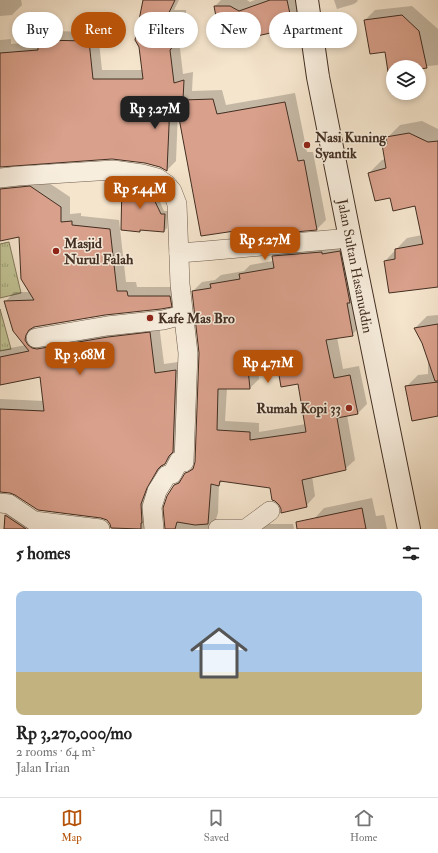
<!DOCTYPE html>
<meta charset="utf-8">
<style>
:root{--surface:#fff;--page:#f6f6f6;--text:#222;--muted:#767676;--line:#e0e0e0;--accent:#b45309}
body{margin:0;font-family:"IM FELL Double Pica",serif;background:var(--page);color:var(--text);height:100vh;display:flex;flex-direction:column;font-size:15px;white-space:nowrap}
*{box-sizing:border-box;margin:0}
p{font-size:13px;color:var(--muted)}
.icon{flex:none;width:22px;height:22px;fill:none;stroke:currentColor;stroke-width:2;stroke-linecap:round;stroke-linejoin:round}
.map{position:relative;height:529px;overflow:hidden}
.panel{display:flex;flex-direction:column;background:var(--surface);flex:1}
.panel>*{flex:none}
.top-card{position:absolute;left:12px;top:12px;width:414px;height:36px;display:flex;gap:8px}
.buttons{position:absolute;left:386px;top:60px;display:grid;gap:8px}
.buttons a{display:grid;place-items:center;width:40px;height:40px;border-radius:50%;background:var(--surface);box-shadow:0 2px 6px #0003;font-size:20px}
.price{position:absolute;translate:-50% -34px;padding:0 9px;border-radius:8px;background:var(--accent);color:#fff;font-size:13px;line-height:26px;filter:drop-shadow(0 1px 2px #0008)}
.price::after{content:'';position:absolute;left:50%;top:24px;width:12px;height:9px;margin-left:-6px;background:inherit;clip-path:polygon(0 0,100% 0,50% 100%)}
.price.on{background:#222;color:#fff}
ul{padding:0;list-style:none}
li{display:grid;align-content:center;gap:8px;height:212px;padding:0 16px}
li span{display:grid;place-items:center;height:124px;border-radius:8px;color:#555}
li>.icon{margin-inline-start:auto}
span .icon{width:72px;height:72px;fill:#fffc;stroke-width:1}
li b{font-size:17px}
h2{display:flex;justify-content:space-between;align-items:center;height:48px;padding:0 16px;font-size:17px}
.tag{padding:0 14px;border-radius:18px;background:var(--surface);box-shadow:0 2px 6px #0003;font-size:14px;line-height:36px}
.tag.on{background:var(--accent);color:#fff}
.menu{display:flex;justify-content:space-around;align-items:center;height:56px;border-top:1px solid var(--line);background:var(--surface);font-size:11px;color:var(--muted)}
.menu a{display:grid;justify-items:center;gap:2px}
.menu .on{color:var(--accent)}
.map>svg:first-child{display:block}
</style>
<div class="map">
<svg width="438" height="529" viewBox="0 0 438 529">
<defs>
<pattern id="grass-tufts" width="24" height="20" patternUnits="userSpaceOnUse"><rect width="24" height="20" fill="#c1c394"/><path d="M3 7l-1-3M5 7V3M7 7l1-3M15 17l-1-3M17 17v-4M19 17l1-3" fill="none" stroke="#9e9f78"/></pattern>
</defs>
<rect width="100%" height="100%" fill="#f5e5cd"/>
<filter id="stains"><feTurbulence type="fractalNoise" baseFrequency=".005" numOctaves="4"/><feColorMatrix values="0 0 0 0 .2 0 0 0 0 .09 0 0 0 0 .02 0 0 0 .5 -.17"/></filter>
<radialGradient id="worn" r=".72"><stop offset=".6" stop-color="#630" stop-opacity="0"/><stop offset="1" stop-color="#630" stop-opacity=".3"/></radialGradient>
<!-- grass -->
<g fill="url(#grass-tufts)" stroke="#82785b">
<polygon points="9,242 21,293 0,298 0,244"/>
<polygon points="0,309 11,349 0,351"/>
</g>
<!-- shadow -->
<g fill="#0003" fill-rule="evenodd">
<polygon points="0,0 21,0 22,5 12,15 0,16"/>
<polygon points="149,0 179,0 174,10 186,10 186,32 179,40 183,74 193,72 192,91 222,90 226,105 295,93 307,152 313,152 326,220 317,229 250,235 249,228 178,111 176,161 167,170 160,167 145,162 112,158 0,166 0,40 11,39 11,44 39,42 39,40 49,31 98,32 102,70 143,70"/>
<polygon points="221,0 247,0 250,2 255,0 299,0 303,17 293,27 222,42 215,6"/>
<polygon points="334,0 357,0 358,1 354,4 337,9"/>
<polygon points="412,6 438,29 438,65 420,67 419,69 419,67 393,67 393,86 390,86 386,51 365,20 375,10"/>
<polygon points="422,121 438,129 438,286 385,261 407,238 422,235 416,205 391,196 369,173 382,160 386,159 383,145 388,140 387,138 400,125"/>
<polygon points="0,175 40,177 70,197 70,214 81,213 81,216 119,220 126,282 136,282 137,287 179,287 180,296 171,306 105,314 35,326 34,330 159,324 164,364 185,361 178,446 174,454 164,464 157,475 158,529 112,529 111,524 108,520 10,492 0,491 0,399 44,401 40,376 0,384 0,350 26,345 5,302 14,292 30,292 20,235 0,240"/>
<polygon points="126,179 152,184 164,211 168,211 167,228 164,231 141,230 139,231 123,183"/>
<path d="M349,242L361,325L352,335L337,337L343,369L359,366L367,404L358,413L347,415L355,460L345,469L312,476L315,496L306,506L282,509L271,488L223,481L219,484L218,513L216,519L218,525L222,529H166L175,485L196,464L200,353L193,291L202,282L215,280L221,275L244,271L250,265L273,261V256L282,247ZM278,362L299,383L306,424L259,432V423L225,421L227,388H250L259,379L258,366Z"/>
<polygon points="438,315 438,415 406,387 418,375 428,374 428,355 423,342 415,328 427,316"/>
<polygon points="372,498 376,516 384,515 387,529 316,529 314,519 324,508"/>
<polygon points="15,506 93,529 5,529 6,515"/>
<polygon points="268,524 293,524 294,529 262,529"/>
</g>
<!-- building -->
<g fill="#d9a08b" stroke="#422e22" fill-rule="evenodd">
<polygon points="143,0 175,0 166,19 177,19 177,42 170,50 174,83 184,80 183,100 213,99 217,114 285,102 298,161 304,160 317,230 250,236 248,229 201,236 176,102 170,103 167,171 160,167 145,163 112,159 0,167 0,53 38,50 38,40 89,41 93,79 143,79 139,47 135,40"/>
<polygon points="270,0 287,0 293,28 221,44 214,6 230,6 239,11"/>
<polygon points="402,15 419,31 427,68 419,69 419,67 393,67 393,71 388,72 385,52 370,54 364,20"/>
<polygon points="409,133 428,142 438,141 438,287 389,293 384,261 395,259 395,249 423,244 415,206 393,211 390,198 375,201 368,173 386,168 382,144 387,144 386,137"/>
<polygon points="122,182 140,185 148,187 161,214 165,214 164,232 140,230 140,232 121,230"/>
<polygon points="30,186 61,207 61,222 72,221 72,225 110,229 117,291 127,291 128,296 170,296 172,307 161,309 105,315 34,327 29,330 26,335 25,340 28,345 32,348 37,349 108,337 150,332 155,373 176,370 173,452 169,456 165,464 161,466 158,469 147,488 141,504 142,523 141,523 141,529 111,528 110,524 107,520 101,518 38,510 15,495 10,493 0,492 0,409 44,411 40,377 0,385 0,357 29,351 13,331 4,301 34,300 21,279 19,237 0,241 0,189"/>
<path d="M340,251L350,303H347L353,336L326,340L334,378L350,375L358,414L337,418L346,470L302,480L307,507L281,513V509L279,505L275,501L272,500L270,488L220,481L219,486L211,484L208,524L195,525L177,522L175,529H165L163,508L167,496L174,485L179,483L185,473L188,472L193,469L195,462L199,353L192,291L211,288L210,284L240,279L239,274L274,268L272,256L322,252V254ZM277,363L281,387L298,384L306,432L250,440V432L217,430L218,389H250L248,369Z"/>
<polygon points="438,324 438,381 435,381 422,343 414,328"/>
<polygon points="438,382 438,416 412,421 405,386"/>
<polygon points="362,508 366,529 297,529 296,522"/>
<polygon points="5,515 26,529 4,529"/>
</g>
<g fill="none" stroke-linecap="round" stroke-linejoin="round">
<defs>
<g id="minor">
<polyline points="0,178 18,176 113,170 142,174 157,178 166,184 172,191 177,204 180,284 188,353 184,462 179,461 172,474 167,475 157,491 152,507 154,529"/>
<polyline points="179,253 205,251 350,238"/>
<polyline points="36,338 107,326 163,320 183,315"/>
<polyline points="0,503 9,504 34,521 100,529"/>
<polyline points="218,529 244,529 247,528 270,511"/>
</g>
<polyline id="secondary" points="307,0 318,77 350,238 409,529"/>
</defs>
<!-- minor casing -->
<use href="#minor" stroke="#6f5c4d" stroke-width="20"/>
<!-- secondary casing -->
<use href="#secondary" stroke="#422e22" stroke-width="24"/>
<!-- minor -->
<use href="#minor" stroke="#f8eede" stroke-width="19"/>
<!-- secondary -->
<use href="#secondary" stroke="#f8eede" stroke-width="22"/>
</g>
<!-- markers -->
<g fill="#8f2418" stroke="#f8eede" stroke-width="1.5">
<circle cx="307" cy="145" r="4"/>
<circle cx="56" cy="251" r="4"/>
<circle cx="150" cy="318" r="4"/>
<circle cx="349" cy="408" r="4"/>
</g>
<g text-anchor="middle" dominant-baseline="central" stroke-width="3" stroke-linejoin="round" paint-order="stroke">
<!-- poi labels -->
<g font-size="14" font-weight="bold" fill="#422e22" stroke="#f8eede" text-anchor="start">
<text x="315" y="137">Nasi Kuning<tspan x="315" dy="16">Syantik</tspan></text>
<text x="64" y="243">Masjid<tspan x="64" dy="16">Nurul Falah</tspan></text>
<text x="158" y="318">Kafe Mas Bro</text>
<text x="341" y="408" text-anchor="end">Rumah Kopi 33</text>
</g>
<!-- street labels -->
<g font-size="14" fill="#422e22" stroke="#f8eede">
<text transform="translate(355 266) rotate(79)">Jalan Sultan Hasanuddin</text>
</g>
</g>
<rect width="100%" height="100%" filter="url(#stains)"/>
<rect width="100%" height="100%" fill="url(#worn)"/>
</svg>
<div class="buttons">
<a><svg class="icon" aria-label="layers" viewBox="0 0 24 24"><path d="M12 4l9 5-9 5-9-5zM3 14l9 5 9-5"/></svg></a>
</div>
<b class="price on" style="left:155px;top:130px">Rp 3.27M</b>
<b class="price" style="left:140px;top:210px">Rp 5.44M</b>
<b class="price" style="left:265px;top:261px">Rp 5.27M</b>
<b class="price" style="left:80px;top:376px">Rp 3.68M</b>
<b class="price" style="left:268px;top:384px">Rp 4.71M</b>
<div class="top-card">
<a class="tag">Buy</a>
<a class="tag on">Rent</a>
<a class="tag">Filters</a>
<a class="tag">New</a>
<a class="tag">Apartment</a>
</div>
</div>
<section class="panel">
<h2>5 homes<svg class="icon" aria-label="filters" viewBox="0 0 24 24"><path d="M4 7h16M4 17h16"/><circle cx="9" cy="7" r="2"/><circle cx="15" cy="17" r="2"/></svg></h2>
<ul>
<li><span style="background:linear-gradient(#a9c7e8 65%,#c2b280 0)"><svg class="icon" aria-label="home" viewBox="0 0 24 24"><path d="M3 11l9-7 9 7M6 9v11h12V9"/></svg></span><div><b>Rp 3,270,000/mo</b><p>2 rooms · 64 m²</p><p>Jalan Irian</p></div></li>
</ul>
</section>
<nav class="menu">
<a class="on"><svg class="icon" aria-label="map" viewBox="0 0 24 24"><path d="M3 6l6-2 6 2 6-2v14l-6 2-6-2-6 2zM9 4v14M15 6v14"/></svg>Map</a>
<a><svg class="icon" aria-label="saved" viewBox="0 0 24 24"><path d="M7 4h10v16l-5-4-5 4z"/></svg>Saved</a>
<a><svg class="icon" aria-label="home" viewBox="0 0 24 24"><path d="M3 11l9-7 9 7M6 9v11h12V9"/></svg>Home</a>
</nav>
